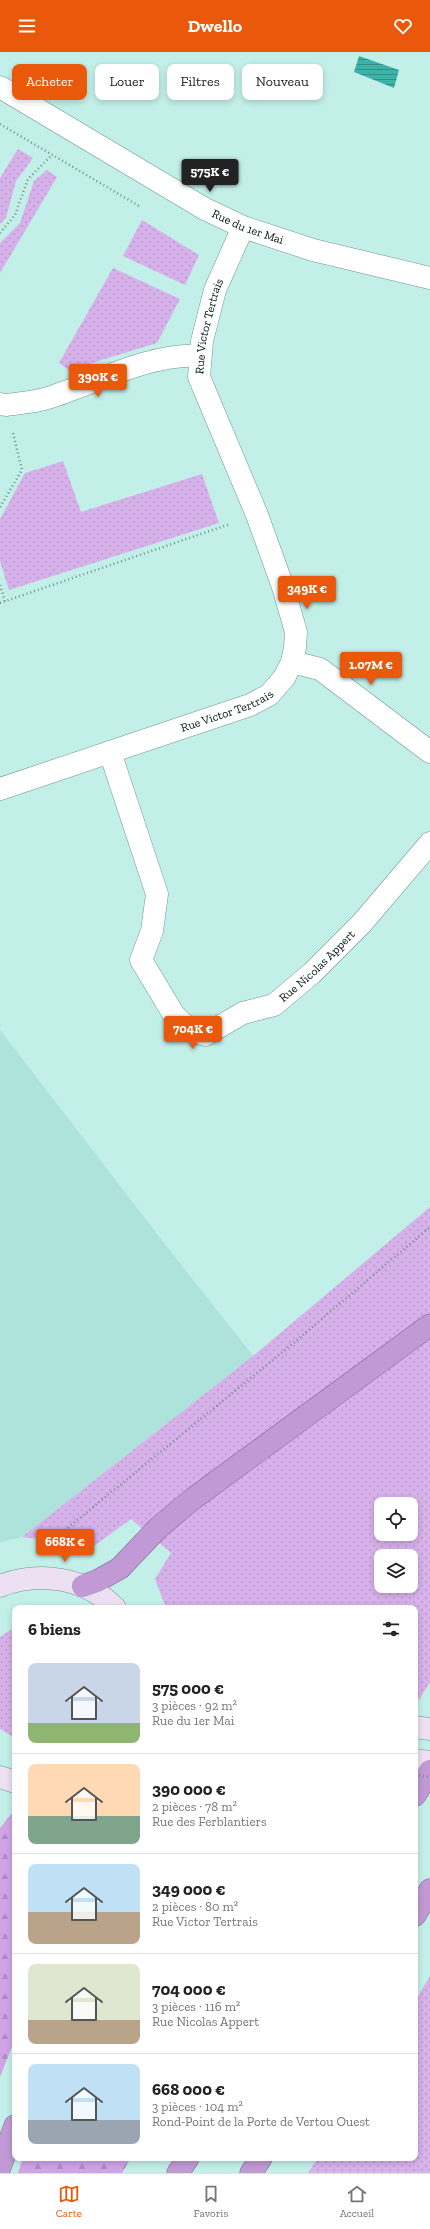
<!DOCTYPE html>
<html lang="fr">
<meta charset="utf-8">
<style>
:root{--surface:#fff;--page:#f6f6f6;--text:#222;--muted:#767676;--line:#e0e0e0;--accent:#ea580c}
body{margin:0;font-family:"Zilla Slab",serif;background:var(--page);color:var(--text);height:100vh;display:flex;flex-direction:column;font-size:15px;white-space:nowrap}
*{box-sizing:border-box;margin:0}
p{font-size:13px;color:var(--muted)}
.icon{flex:none;width:22px;height:22px;fill:none;stroke:currentColor;stroke-width:2;stroke-linecap:round;stroke-linejoin:round}
.map{position:relative;flex:1;overflow:hidden}
.panel{position:absolute;left:12px;top:1553px;width:406px;height:556px;display:flex;flex-direction:column;background:var(--surface);border-radius:8px;box-shadow:0 2px 6px #0003}
.panel>*{flex:none}
.hud{position:absolute;left:12px;top:12px;width:406px;height:36px;display:flex;gap:8px}
.fabs{position:absolute;left:374px;top:1445px;display:grid;gap:8px}
.fabs a{display:grid;place-items:center;width:44px;height:44px;border-radius:8px;background:var(--surface);box-shadow:0 2px 6px #0003;font-size:20px}
.price{position:absolute;translate:-50% -34px;padding:0 9px;border-radius:4px;background:var(--accent);color:#fff;font-size:13px;line-height:26px;filter:drop-shadow(0 1px 2px #0008)}
.price::after{content:'';position:absolute;left:50%;top:24px;width:12px;height:9px;margin-left:-6px;background:inherit;clip-path:polygon(0 0,100% 0,50% 100%)}
.price.current{background:#222;color:#fff}
ul{padding:0;list-style:none}
li{display:flex;align-items:center;gap:12px;height:100px;padding:0 16px}
li+li{border-top:1px solid var(--line)}
li span{display:grid;place-items:center;flex:none;width:112px;height:80px;border-radius:8px;color:#555}
li>.icon{margin-inline-start:auto}
span .icon{width:48px;height:48px;fill:#fffc;stroke-width:1}
li b{font-size:17px}
h2{display:flex;justify-content:space-between;align-items:center;height:48px;padding:0 16px;font-size:17px}
.tag{padding:0 14px;border-radius:8px;background:var(--surface);box-shadow:0 2px 6px #0003;font-size:14px;line-height:36px}
.tag.current{background:var(--accent);color:#fff}
header{display:flex;justify-content:space-between;align-items:center;height:52px;padding:0 16px;background:var(--accent);color:#fff;font-size:18px;font-weight:800}
.tab-bar{display:flex;justify-content:space-around;align-items:center;height:56px;border-top:1px solid var(--line);background:var(--surface);font-size:11px;color:var(--muted)}
.tab-bar a{display:grid;justify-items:center;gap:2px}
.tab-bar .current{color:var(--accent)}
.map>svg:first-child{display:block}
</style>
<header><svg class="icon" aria-label="menu" viewBox="0 0 24 24"><path d="M4 6h16M4 12h16M4 18h16"/></svg>Dwello<svg class="icon" aria-label="heart" viewBox="0 0 24 24"><path d="M12 20l-8-8c-3-5 5-10 8-4 3-6 11-1 8 4z"/></svg></header>
<div class="map">
<svg width="430" height="2121" viewBox="0 0 430 2121">
<defs>
<pattern id="grass-dots" width="8" height="8" patternUnits="userSpaceOnUse"><rect width="8" height="8" fill="#d7b1ea"/><path d="M2 2h.1M6 6h.1" fill="none" stroke="#b797c8" stroke-width="1.8" stroke-linecap="round"/></pattern>
<pattern id="forest-firs" width="22" height="20" patternUnits="userSpaceOnUse"><rect width="22" height="20" fill="#d0a3e6"/><path d="M5 1l3.5 6h-7zM16 11l3.5 6h-7z" fill="#b18bc4"/></pattern>
<pattern id="water-rules" width="6" height="5" patternUnits="userSpaceOnUse"><rect width="6" height="5" fill="#3db2a6"/><path d="M0 2.5h6" fill="none" stroke="#319086"/></pattern>
</defs>
<rect width="100%" height="100%" fill="#c3efe9"/>
<!-- built -->
<polygon fill="#aee3db" points="0,978 157,1182 253,1304 22,1485 0,1490"/>
<!-- grass -->
<g fill="url(#grass-dots)" fill-rule="evenodd">
<polygon points="18,97 33,106 16,129 6,166 0,172 0,126"/>
<polygon points="47,118 57,125 0,221 0,191 20,171 34,129"/>
<polygon points="142,168 199,203 185,233 123,204"/>
<polygon points="113,216 180,247 157,291 69,318 59,311"/>
<polygon points="63,409 81,460 202,422 219,471 9,538 0,509 0,467 25,421"/>
<path d="M430,1155V1630L419,1648L415,1647V1556H166L155,1527L171,1501L131,1467L94,1494L22,1485L253,1304ZM381,1452H411V1482H381ZM381,1504H411V1534H381Z"/>
<polygon points="15,1575 15,1686 0,1677 0,1585"/>
<polygon points="430,1924 430,2121 308,2121 318,2106 415,2106 415,1949"/>
</g>
<!-- forest -->
<g fill="url(#forest-firs)">
<polygon points="11,1762 15,1765 15,1987 0,2025 0,1776"/>
<polygon points="23,2106 131,2106 122,2121 18,2121"/>
</g>
<!-- water -->
<polygon fill="url(#water-rules)" points="359,4 399,18 394,36 354,20"/>
<g fill="none" stroke-linecap="round" stroke-linejoin="round">
<defs>
<g id="street">
<path id="s1" d="M0,35L205,157L243,175L313,198L430,226"/>
<path d="M0,352L6,353C20,351 35,350 48,346C95,331 153,300 200,304"/>
<polyline points="292,610 320,617 430,700"/>
<path id="s2" d="M110,700L157,842L152,879L141,908L174,963L191,979L205,983L243,961L274,953L312,921L362,871L430,791"/>
<path id="s3" d="M0,737L250,653L269,643L284,626L292,610L295,596L296,580L283,535L257,463L199,325L202,289L215,238L243,175"/>
</g>
<g id="secondary">
<path d="M0,1534C39,1519 85,1525 115,1556"/>
<polyline points="415,1675 430,1677"/>
<polyline points="415,1708 430,1710"/>
<polyline points="0,1725 15,1730"/>
</g>
<g id="highway">
<polyline points="83,1534 97,1529 120,1516 158,1476 194,1446 430,1273"/>
<polyline points="415,1743 430,1719"/>
<polyline points="415,1863 430,1838"/>
<polyline points="0,2115 15,2074"/>
<polyline points="178,2121 188,2106"/>
<polyline points="251,2121 261,2106"/>
</g>
</defs>
<!-- street casing -->
<use href="#street" stroke="#6d9791" stroke-width="23"/>
<!-- secondary casing -->
<use href="#secondary" stroke="#6d9791" stroke-width="23"/>
<!-- highway casing -->
<use href="#highway" stroke="#7f6b90" stroke-width="23"/>
<!-- path -->
<g stroke="#708f8b" stroke-width="2.5" stroke-dasharray="1 3" stroke-linecap="butt">
<polyline points="0,72 139,154"/>
<polyline points="0,181 15,163 28,127 51,104"/>
<polyline points="0,455 22,418 13,381"/>
<polyline points="0,533 5,549"/>
<polyline points="0,551 230,472"/>
<polyline points="43,1496 290,1294 430,1175"/>
</g>
<!-- street -->
<use href="#street" stroke="#fff" stroke-width="22"/>
<!-- secondary -->
<use href="#secondary" stroke="#ece0f2" stroke-width="22"/>
<!-- highway -->
<use href="#highway" stroke="#c199d4" stroke-width="22"/>
<!-- path-bridge -->
<polyline stroke="#708f8b" stroke-width="2.5" stroke-dasharray="1 3" stroke-linecap="butt" points="415,1723 430,1725"/>
</g>
<g text-anchor="middle" dominant-baseline="central" stroke-width="3.5" stroke-linejoin="round" paint-order="stroke">
<!-- street labels -->
<g font-size="12" fill="#051513" stroke="#c3efe9">
<text stroke="none"><textPath href="#s1" startOffset="285">Rue du 1er Mai</textPath></text>
<text stroke="none"><textPath href="#s3" startOffset="681">Rue Victor Tertrais</textPath></text>
<text stroke="none"><textPath href="#s3" startOffset="240">Rue Victor Tertrais</textPath></text>
<text stroke="none"><textPath href="#s2" startOffset="454">Rue Nicolas Appert</textPath></text>
</g>
</g>
</svg>
<div class="fabs">
<a><svg class="icon" aria-label="locate" viewBox="0 0 24 24"><circle cx="12" cy="12" r="6"/><path d="M12 2v4M12 18v4M2 12h4M18 12h4"/></svg></a>
<a><svg class="icon" aria-label="layers" viewBox="0 0 24 24"><path d="M12 4l9 5-9 5-9-5zM3 14l9 5 9-5"/></svg></a>
</div>
<b class="price current" style="left:210px;top:141px">575K €</b>
<b class="price" style="left:98px;top:346px">390K €</b>
<b class="price" style="left:307px;top:558px">349K €</b>
<b class="price" style="left:371px;top:634px">1.07M €</b>
<b class="price" style="left:193px;top:998px">704K €</b>
<b class="price" style="left:65px;top:1511px">668K €</b>
<div class="hud">
<a class="tag current">Acheter</a>
<a class="tag">Louer</a>
<a class="tag">Filtres</a>
<a class="tag">Nouveau</a>
</div>
<section class="panel">
<h2>6 biens<svg class="icon" aria-label="filters" viewBox="0 0 24 24"><path d="M4 7h16M4 17h16"/><circle cx="9" cy="7" r="2"/><circle cx="15" cy="17" r="2"/></svg></h2>
<ul>
<li><span style="background:linear-gradient(#c9d6e8 75%,#8fb573 0)"><svg class="icon" aria-label="home" viewBox="0 0 24 24"><path d="M3 11l9-7 9 7M6 9v11h12V9"/></svg></span><div><b>575 000 €</b><p>3 pièces · 92 m²</p><p>Rue du 1er Mai</p></div></li>
<li><span style="background:linear-gradient(#ffd9b3 65%,#7fa58c 0)"><svg class="icon" aria-label="home" viewBox="0 0 24 24"><path d="M3 11l9-7 9 7M6 9v11h12V9"/></svg></span><div><b>390 000 €</b><p>2 pièces · 78 m²</p><p>Rue des Ferblantiers</p></div></li>
<li><span style="background:linear-gradient(#bfe0f5 60%,#b9a48a 0)"><svg class="icon" aria-label="home" viewBox="0 0 24 24"><path d="M3 11l9-7 9 7M6 9v11h12V9"/></svg></span><div><b>349 000 €</b><p>2 pièces · 80 m²</p><p>Rue Victor Tertrais</p></div></li>
<li><span style="background:linear-gradient(#dfe7d0 70%,#b9a48a 0)"><svg class="icon" aria-label="home" viewBox="0 0 24 24"><path d="M3 11l9-7 9 7M6 9v11h12V9"/></svg></span><div><b>704 000 €</b><p>3 pièces · 116 m²</p><p>Rue Nicolas Appert</p></div></li>
<li><span style="background:linear-gradient(#bfe0f5 70%,#9aa5b1 0)"><svg class="icon" aria-label="home" viewBox="0 0 24 24"><path d="M3 11l9-7 9 7M6 9v11h12V9"/></svg></span><div><b>668 000 €</b><p>3 pièces · 104 m²</p><p>Rond-Point de la Porte de Vertou Ouest</p></div></li>
</ul>
</section>
</div>
<nav class="tab-bar">
<a class="current"><svg class="icon" aria-label="map" viewBox="0 0 24 24"><path d="M3 6l6-2 6 2 6-2v14l-6 2-6-2-6 2zM9 4v14M15 6v14"/></svg>Carte</a>
<a><svg class="icon" aria-label="saved" viewBox="0 0 24 24"><path d="M7 4h10v16l-5-4-5 4z"/></svg>Favoris</a>
<a><svg class="icon" aria-label="home" viewBox="0 0 24 24"><path d="M3 11l9-7 9 7M6 9v11h12V9"/></svg>Accueil</a>
</nav>
